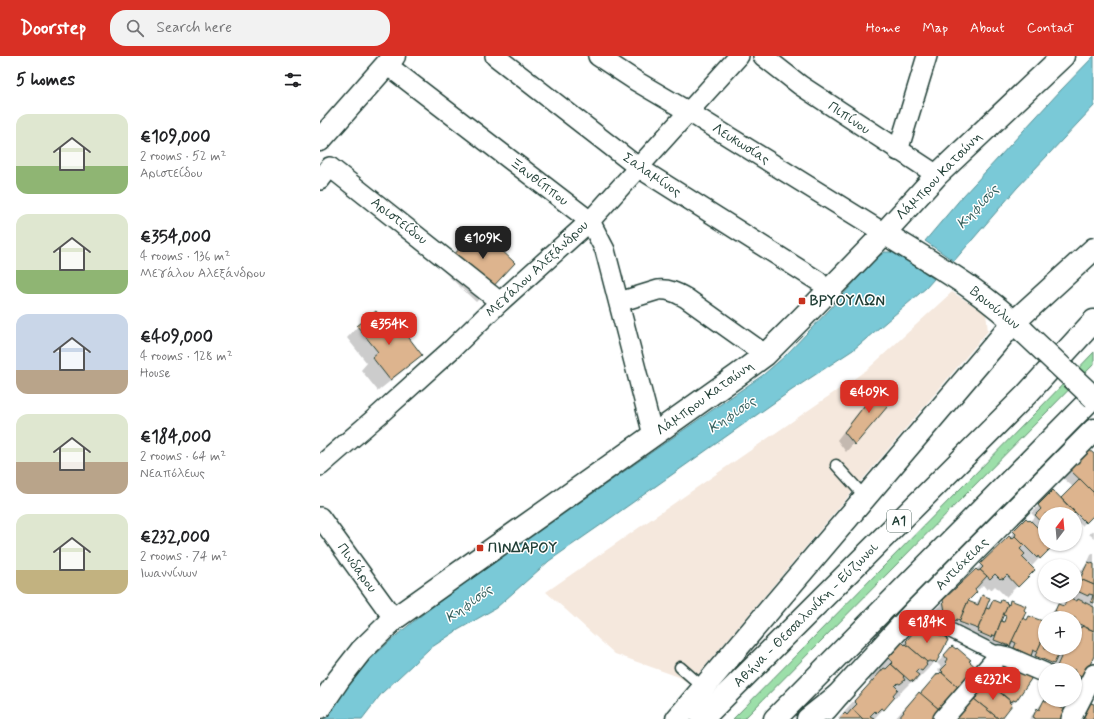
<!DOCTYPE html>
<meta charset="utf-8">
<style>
:root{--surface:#fff;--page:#f2f2f2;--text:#202124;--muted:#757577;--accent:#d93025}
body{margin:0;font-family:Mynerve,sans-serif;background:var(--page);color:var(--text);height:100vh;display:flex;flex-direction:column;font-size:15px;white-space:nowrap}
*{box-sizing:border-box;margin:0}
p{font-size:13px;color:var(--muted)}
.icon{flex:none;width:22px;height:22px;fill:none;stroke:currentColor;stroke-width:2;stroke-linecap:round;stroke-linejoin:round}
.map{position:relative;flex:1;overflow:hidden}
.sheet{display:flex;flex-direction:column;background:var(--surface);width:320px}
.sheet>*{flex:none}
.needle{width:26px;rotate:16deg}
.buttons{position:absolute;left:718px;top:451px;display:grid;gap:8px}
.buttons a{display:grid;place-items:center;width:44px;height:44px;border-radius:50%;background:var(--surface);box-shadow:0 1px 3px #0004;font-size:20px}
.price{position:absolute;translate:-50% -34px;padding:0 9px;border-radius:8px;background:var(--accent);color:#fff;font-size:13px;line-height:26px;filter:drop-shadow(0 1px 2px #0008)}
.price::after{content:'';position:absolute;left:50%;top:24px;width:12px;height:9px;margin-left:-6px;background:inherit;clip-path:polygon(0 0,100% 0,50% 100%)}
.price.on{background:#222;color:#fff}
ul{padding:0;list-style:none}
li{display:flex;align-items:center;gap:12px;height:100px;padding:0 16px}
li span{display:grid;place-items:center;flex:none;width:112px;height:80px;border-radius:12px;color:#555}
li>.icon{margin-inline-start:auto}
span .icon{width:48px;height:48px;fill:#fffc;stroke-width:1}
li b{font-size:17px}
h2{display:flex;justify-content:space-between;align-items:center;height:48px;padding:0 16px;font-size:17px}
header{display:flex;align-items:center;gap:24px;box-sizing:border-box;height:56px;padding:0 20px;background:var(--accent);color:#fff}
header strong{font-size:19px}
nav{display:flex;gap:22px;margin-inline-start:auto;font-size:14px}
.search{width:280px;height:36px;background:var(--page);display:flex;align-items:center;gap:10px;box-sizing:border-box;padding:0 14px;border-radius:16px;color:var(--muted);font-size:15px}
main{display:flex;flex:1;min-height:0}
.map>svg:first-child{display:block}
</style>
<header>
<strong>Doorstep</strong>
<div class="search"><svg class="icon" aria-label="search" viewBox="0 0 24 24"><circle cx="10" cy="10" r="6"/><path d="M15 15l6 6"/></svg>Search here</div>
<nav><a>Home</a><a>Map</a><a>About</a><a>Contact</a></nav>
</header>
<main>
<section class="sheet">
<h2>5 homes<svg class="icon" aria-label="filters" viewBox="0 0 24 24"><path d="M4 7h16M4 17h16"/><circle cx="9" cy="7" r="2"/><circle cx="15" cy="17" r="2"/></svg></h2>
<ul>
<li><span style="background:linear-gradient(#dfe7d0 65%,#8fb573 0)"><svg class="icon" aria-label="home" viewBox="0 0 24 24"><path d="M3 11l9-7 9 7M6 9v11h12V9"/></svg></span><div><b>€109,000</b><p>2 rooms · 52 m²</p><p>Αριστείδου</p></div></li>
<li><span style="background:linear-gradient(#dfe7d0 70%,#8fb573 0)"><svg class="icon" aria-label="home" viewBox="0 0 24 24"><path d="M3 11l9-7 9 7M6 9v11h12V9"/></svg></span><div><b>€354,000</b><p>4 rooms · 136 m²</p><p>Μεγάλου Αλεξάνδρου</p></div></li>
<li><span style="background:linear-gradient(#c9d6e8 70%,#b9a48a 0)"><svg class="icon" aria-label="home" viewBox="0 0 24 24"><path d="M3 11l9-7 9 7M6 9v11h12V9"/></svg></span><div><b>€409,000</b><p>4 rooms · 128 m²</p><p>House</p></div></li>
<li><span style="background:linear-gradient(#dfe7d0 60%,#b9a48a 0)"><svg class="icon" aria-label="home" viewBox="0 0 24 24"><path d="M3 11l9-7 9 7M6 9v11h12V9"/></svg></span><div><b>€184,000</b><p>2 rooms · 64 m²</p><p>Νεαπόλεως</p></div></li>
<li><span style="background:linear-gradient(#dfe7d0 70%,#c2b280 0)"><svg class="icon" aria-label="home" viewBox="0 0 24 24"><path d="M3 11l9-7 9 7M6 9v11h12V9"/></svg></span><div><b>€232,000</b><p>2 rooms · 74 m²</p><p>Ιωαννίνων</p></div></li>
</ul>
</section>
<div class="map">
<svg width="774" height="663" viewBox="0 0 774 663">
<rect width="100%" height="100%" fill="#fff"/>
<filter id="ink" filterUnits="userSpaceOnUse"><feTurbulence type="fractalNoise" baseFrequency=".025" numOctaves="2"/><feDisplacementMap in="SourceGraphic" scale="8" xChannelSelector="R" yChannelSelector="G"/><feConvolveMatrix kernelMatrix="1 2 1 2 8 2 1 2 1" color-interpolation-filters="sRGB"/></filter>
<g filter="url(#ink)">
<!-- built -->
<polygon fill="#f5e8dd" points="632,236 666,257 668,275 370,628 359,621 295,598 226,536 548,313"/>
<!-- green -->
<polygon fill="#9cdfa9" stroke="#5e8e6e" points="774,296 774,308 724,359 424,663 413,663 718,354"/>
<!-- water -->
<g fill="#7ac9d7" stroke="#569196">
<polygon points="774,0 774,50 697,132 634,205 605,185 643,140 741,34"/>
<path d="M565,196H573L587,204L614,223L606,232L533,294L472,334L285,466L229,505L176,552L138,574L109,593L62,637L42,663H3C49,587 130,539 201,488C281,431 362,375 443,319L465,300L511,252L556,202Z"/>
</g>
<!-- shadow -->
<g fill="#0003" fill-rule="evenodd">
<polygon points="147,185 168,235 156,246 121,213"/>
<polygon points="38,270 72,276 101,298 89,310 58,335 41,314 47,307 27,282"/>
<polygon points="562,328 572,344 526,396 517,384 554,336"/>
<path d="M774,396V458L762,470L755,463V458H725V488H729L731,490L712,510L710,507L708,509L713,514L686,541L675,530L671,534L669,532L667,534L663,529L658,534L655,531L646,545L655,548L663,540V555L673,545L679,548L682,545L687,549L690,546L702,562L706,564L709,561L725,568V592H755V562H728L731,557L739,549L741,550L748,542L744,540H755V524H756L761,515L767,508L771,499L774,497V597L763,621L755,629V614H730L732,609L726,614L682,597L618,568L616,553L706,464L709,467L715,461L711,457L733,436L741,443L753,431L742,421L759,400L772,398ZM683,558L687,559L684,567L680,565ZM710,598L731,606V608L710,599Z"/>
<polygon points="774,474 774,482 769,478"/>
<polygon points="600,571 627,585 615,606 594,627 592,626 590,627 571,646 570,645 554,663 517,663 551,626 548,624 561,608"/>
<polygon points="632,592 613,663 575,663 587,649 599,638 620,616 618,614 621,611 617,607"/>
<polygon points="676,616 710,622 695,645 679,663 633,663"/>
<polygon points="729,644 740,663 709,663 717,653 724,645 727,646"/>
<polygon points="771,648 774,650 774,663 759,663 763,656"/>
</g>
<!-- building -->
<g fill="#ddb48e" stroke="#1f3d34">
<polygon points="158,172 195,207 169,235 132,201"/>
<polygon points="56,255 72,275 80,270 102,299 70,324 52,301 58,296 37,270"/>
<polygon points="562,327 573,344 535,389 524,376"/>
<polygon points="766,391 774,398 774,434 773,436 749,413"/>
<polygon points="760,423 774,437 774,459 766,467 741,442"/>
<polygon points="733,434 755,457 754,458 725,458 725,470 715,459 721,453 718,449"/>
<polygon points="706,462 709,465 710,464 725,479 725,488 731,488 733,490 720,503 718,500 717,502 695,480 696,478 693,475"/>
<polygon points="689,480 692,483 695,480 704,489 700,493 705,498 702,501 715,514 698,531 687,519 683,523 681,522 680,523 675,518 670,523 660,514 663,511 660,508"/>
<polygon points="768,506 774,508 774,529 760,523"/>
<polygon points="656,513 658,515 660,514 667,520 655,533 657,536 648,545 640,564 637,563 636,565 626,561 623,544"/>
<polygon points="755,523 759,525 760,523 774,529 774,547 771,546 773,539 769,538 768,540 755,534"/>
<polygon points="662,539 670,542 658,573 639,566 648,545 658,549"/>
<polygon points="748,541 757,545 758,543 774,551 774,575 755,566 755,562 749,562 735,555 738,548 744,550"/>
<polygon points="673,544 680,547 681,544 687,546 686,547 688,548 675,580 673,579 672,582 658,576 659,573 658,573 666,552 669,553"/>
<polygon points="690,544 706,550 704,554 706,556 690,590 674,584 681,565 684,566 686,560 683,559 688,548 689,549"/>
<polygon points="735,555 744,560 743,562 731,562"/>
<polygon points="709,560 725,566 725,578 717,596 713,594 711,600 694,592 696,587 692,585 703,562 707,564"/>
<polygon points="599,570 627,582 626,583 628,584 616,607 614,605 613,606 609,605 607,606 586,588 587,586 586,585"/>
<polygon points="762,570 774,575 774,600 764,622 755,618 755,614 746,614 737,610 745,592 747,593 748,592 755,592 755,580 759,571 761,572"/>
<polygon points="725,578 725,592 745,592 742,598 739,597 734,608 715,600"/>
<polygon points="582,586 585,589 586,588 607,606 606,608 607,609 602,615 598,613 595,616 599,619 593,626 592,624 590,625 571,608 573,606 568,602"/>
<polygon points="632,590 636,593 637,592 651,604 649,605 659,614 639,632 622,617 623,616 621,614 627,608 625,606 627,603 624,599"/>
<polygon points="683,607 711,620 711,623 696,645 693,644 692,646 669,627 670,626 668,624"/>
<polygon points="571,608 584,620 583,621 585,624 580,628 578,627 575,630 578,633 573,639 575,641 564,654 561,652 556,657 555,655 550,660 554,662 553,663 543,663 532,653 537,648 534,645 564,612 566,613"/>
<polygon points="621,616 639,632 620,654 600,638 618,617 619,618"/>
<polygon points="665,627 667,629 669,627 690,645 689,646 692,649 682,662 680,661 679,663 654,643 657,641 655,639"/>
<polygon points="599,636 620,654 614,663 578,663 584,656 583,655"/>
<polygon points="651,642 653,644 654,643 679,663 633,663"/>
<polygon points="724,644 727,646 728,644 731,644 734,645 733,648 746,654 741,663 715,663 715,662 713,661 717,652 719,654"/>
<polygon points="770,647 774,648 774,663 763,663"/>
<polygon points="532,653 543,663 519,663 525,657 527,659"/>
</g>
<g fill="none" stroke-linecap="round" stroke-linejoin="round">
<defs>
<g id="service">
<polyline points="516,409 546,442"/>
<polyline points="360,611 384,632"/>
</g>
<polyline id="pedestrian" points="594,556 679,599"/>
<g id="minor">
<polyline points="175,0 319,112 498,225"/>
<polyline points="278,0 316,25 369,56 564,177"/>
<polyline points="443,0 480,29 617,119"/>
<polyline points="67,9 270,165 285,194 333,379"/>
<polyline points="578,95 607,0"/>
<polyline points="0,124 10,111 180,246"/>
<path d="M299,246L338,234C349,233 357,237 366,242L439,294"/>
<polyline points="0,410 61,357 132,293 180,246 270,165 419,0"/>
<polyline points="0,461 74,563"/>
<polyline points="623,663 679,599 688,601 725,617"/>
<polyline points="751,663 774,618"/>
</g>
<g id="tertiary">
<polyline points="0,84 74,0"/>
<path d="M564,177C613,208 664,235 704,276"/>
<polyline points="0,651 19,623 41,595 74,563 418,319 445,299 482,262 555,187 617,119 743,0"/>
<polyline points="506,653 518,639 594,556 774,374"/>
</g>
<g id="motorway">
<polyline points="357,663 694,266 774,193"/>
<polyline points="382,663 707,338 774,265"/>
<polyline points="455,663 774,340"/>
<polyline points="488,663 518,639"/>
</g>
</defs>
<!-- service casing -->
<use href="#service" stroke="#1f3d34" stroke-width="13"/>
<!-- pedestrian casing -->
<use href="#pedestrian" stroke="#1f3d34" stroke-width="17"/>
<!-- minor casing -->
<use href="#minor" stroke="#1f3d34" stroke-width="22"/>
<!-- tertiary casing -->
<use href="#tertiary" stroke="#1f3d34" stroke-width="25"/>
<!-- motorway casing -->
<use href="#motorway" stroke="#1f3d34" stroke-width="25"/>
<!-- service -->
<use href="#service" stroke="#fff" stroke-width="10"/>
<!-- pedestrian -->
<use href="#pedestrian" stroke="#fff" stroke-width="14"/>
<!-- minor -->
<use href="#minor" stroke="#fff" stroke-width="19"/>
<!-- tertiary -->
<use href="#tertiary" stroke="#fff" stroke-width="22"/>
<!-- motorway -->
<use href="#motorway" stroke="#fff" stroke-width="22"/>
<defs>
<polyline id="tertiary-bridge" points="704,276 774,342"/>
</defs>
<!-- tertiary-bridge casing -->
<use href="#tertiary-bridge" stroke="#1f3d34" stroke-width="25" stroke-linecap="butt"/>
<!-- tertiary-bridge -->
<use href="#tertiary-bridge" stroke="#fff" stroke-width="22"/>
</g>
</g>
<!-- markers -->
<g fill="#c8321e" stroke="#fff" stroke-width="1.5">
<rect x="478" y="241" width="8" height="8" rx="2"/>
<rect x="156" y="488" width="8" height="8" rx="2"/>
</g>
<g text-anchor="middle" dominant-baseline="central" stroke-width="3" stroke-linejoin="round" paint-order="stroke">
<!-- shield labels -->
<rect fill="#fff" stroke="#627771" stroke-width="1" x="567" y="454" width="24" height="22" rx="3"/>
<g font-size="13" font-weight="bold" fill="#1f3d34">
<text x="579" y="465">Α1</text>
</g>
<!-- street labels -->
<g font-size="14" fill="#1f3d34" stroke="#fff">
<text transform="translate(529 62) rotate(34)">Πιπίνου</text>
<text transform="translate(421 88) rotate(32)">Λευκωσίας</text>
<text transform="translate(332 119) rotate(34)">Σαλαμίνος</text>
<text transform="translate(619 120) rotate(-46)">Λάμπρου Κατσώνη</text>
<text transform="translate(219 126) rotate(37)">Ξανθίππου</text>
<text transform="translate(79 165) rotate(38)">Αριστείδου</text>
<text transform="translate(217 213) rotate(-43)">Μεγάλου Αλεξάνδρου</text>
<text transform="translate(675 252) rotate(39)">Βρυούλων</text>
<text transform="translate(385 342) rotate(-36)">Λάμπρου Κατσώνη</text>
<text transform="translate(642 508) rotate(-45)">Αντιόχειας</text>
<text transform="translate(37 512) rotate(54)">Πινδάρου</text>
<text transform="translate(486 559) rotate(-45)">Αθήνα - Θεσσαλονίκη - Εύζωνοι</text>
</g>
<!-- poi labels -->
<g font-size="14" font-weight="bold" fill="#1f3d34" stroke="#fff" text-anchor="start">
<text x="490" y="245">ΒΡΥΟΥΛΩΝ</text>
<text x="168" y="492">ΠΙΝΔΑΡΟΥ</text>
</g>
<!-- water labels -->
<g font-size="15" font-style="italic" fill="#36605d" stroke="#fff">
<text transform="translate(658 151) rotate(-47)">Κηφισός</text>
<text transform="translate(412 359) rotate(-34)">Κηφισός</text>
<text transform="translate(149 548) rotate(-36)">Κηφισός</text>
</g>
</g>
</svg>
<div class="buttons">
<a><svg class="needle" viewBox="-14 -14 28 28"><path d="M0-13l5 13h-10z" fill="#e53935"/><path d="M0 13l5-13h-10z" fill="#757577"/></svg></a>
<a><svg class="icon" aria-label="layers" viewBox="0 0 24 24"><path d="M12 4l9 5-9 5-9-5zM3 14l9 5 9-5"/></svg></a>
<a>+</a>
<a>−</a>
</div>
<b class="price on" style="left:163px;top:204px">€109K</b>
<b class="price" style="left:69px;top:290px">€354K</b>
<b class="price" style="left:549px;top:358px">€409K</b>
<b class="price" style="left:607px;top:588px">€184K</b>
<b class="price" style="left:673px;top:645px">€232K</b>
</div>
</main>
